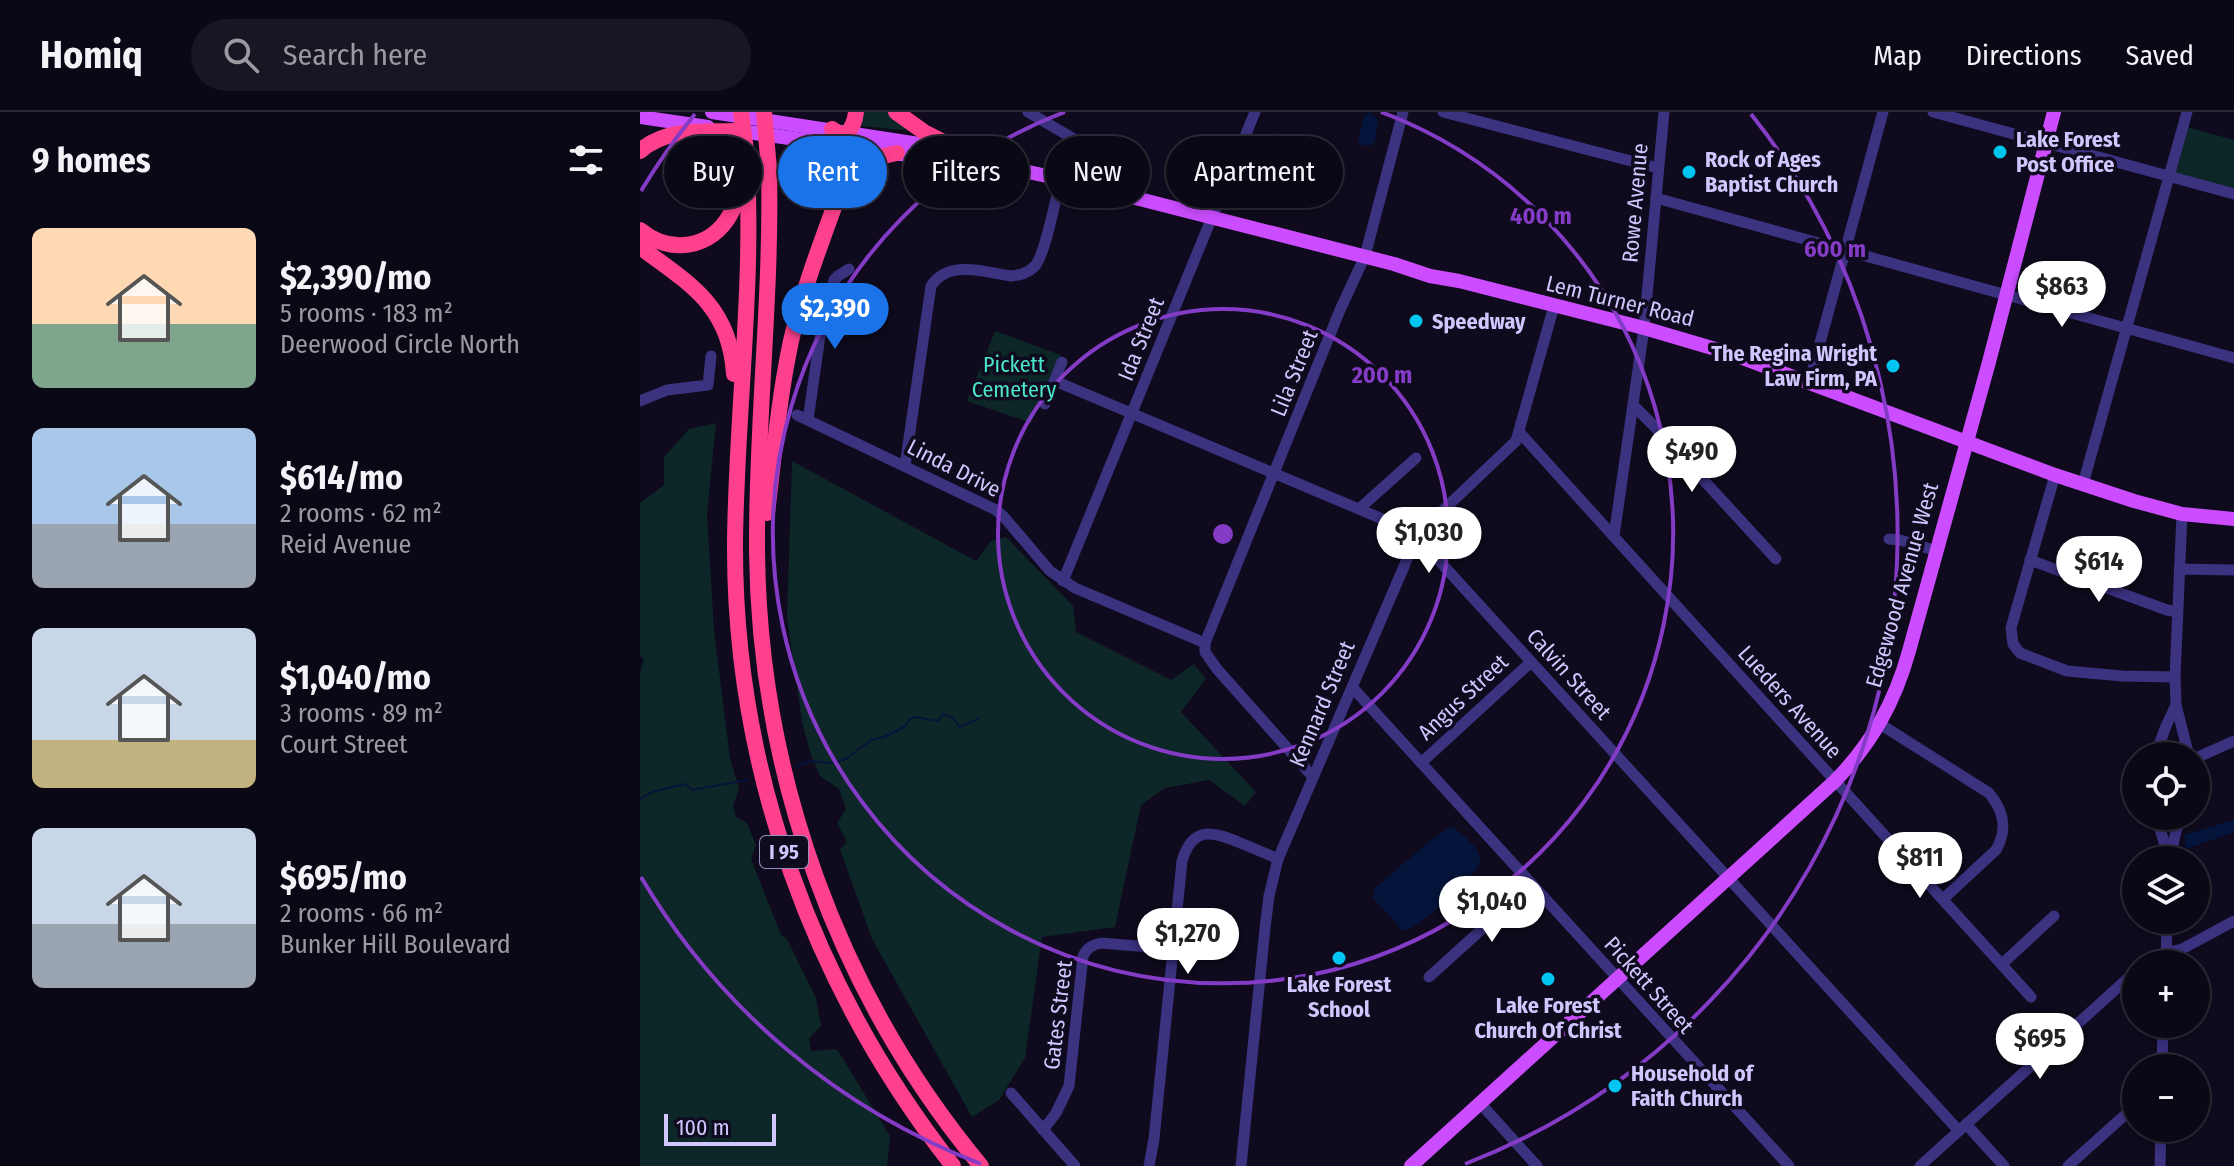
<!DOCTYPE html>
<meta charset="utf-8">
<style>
:root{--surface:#0b0816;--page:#191623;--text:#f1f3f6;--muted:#9a9aa1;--line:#2b2935;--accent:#1a73e8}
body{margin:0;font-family:"Fira Sans Condensed",sans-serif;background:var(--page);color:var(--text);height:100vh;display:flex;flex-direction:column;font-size:30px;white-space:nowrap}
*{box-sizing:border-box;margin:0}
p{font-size:26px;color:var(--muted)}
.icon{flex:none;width:44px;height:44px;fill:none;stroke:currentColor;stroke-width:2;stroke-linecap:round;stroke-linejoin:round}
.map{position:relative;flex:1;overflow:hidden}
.panel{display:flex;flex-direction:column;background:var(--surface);width:640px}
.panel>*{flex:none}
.guide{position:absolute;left:24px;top:24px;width:760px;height:72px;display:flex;gap:16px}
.buttons{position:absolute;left:1482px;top:630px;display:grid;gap:16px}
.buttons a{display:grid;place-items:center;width:88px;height:88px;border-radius:50%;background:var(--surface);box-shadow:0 4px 12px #0003,0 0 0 2px var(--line);font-size:40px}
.scale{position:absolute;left:24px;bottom:20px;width:112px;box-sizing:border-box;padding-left:8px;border:4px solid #d2c6ff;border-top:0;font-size:22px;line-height:28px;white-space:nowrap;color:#d2c6ff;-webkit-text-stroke:6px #0f0a1d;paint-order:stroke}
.price{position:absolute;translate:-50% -68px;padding:0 18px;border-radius:28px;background:#fff;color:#222;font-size:26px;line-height:52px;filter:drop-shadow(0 2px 4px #0008)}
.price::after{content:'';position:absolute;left:50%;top:48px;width:24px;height:18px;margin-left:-12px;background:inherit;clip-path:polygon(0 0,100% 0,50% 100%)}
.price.current{background:var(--accent);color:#fff}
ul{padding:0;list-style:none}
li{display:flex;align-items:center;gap:24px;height:200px;padding:0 32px}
li span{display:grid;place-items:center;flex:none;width:224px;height:160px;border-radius:12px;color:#555}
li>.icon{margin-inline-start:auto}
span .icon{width:96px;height:96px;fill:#fffc;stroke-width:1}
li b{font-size:34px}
h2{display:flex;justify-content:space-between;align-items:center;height:96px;padding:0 32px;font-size:34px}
.tag{padding:0 28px;border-radius:36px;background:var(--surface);box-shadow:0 4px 12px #0003,0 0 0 2px var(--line);font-size:28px;line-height:72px}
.tag.current{background:var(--accent);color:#fff}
header{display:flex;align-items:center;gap:48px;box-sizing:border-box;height:112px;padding:0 40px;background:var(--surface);border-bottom:2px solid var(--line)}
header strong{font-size:38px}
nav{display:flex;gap:44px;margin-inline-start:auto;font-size:28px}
.search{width:560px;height:72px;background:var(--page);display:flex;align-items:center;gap:20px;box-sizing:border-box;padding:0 28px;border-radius:44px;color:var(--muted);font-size:30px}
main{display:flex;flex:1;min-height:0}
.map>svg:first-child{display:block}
</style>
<header>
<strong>Homiq</strong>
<div class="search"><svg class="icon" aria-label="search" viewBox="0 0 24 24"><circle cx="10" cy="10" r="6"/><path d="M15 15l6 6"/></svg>Search here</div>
<nav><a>Map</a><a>Directions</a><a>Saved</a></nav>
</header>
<main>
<section class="panel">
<h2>9 homes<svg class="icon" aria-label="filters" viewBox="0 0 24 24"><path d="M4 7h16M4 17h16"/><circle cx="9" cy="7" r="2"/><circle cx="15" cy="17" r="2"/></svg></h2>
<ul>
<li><span style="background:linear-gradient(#ffd9b3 60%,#7fa58c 0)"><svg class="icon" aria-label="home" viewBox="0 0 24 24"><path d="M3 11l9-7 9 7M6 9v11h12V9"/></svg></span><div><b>$2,390/mo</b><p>5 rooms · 183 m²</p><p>Deerwood Circle North</p></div></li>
<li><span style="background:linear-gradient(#a9c7e8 60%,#9aa5b1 0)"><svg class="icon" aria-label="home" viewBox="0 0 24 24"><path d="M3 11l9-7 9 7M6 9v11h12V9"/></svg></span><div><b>$614/mo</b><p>2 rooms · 62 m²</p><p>Reid Avenue</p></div></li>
<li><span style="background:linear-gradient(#c9d6e8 70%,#c2b280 0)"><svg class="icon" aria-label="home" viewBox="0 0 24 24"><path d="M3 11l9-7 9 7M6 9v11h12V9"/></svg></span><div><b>$1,040/mo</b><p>3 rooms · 89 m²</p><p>Court Street</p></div></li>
<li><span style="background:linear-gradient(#c9d6e8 60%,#9aa5b1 0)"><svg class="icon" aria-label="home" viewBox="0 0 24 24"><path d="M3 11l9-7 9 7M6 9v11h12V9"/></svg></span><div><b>$695/mo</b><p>2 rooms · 66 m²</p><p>Bunker Hill Boulevard</p></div></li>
</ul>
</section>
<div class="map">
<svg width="1594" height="1054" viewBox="0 0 1594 1054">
<rect width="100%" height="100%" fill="#0f0a1d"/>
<!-- green -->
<g fill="#0d2627">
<polygon points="221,0 252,0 271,19 221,14"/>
<polygon points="1547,15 1594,28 1594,79 1534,63"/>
<polygon points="355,219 421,243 391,311 327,289"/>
<polygon points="76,311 67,401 74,519 90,646 99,677 93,694 96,705 107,711 116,733 111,747 141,823 147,827 176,886 181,914 169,926 171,939 197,937 250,1024 247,1054 0,1054 0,561 4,547 0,544 0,391 24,373 24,345 49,317"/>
<polygon points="152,349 336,449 351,429 366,425 433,494 436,520 531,568 554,552 566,567 541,600 616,680 605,694 569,668 525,676 501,693 475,815 402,825 385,946 359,988 332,1005 232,827 200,737 207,730 197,711 206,697 199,677 180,664 171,643 162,610 147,505"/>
</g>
<!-- water -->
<g fill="#05143b">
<polygon points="729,0 738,8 735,30 729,34 723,33 718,28 724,4"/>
<path d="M635,21C649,22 654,33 667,22L671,23L668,32C663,33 655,32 650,35C640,42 643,44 628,41L627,37L630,25Z"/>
<polygon points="1594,708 1594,720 1546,737 1544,723"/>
<path d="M810,715H814C825,727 848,739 837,757C821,773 783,815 763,819L733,786L735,776L790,729Z"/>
</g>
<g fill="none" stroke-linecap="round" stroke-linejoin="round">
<!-- stream -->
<g stroke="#05143b" stroke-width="2">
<polyline points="156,654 170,649 192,651 206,647 231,628 244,625 264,615 270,607 276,605 298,609 303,602 312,605 320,615 338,607"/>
<polyline points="0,687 12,680 45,672 52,678 107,668"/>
</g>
<!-- minor -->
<g stroke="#3b3280" stroke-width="11">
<polyline points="388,0 480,54 484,64 478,82"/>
<polyline points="803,0 1018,56"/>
<polyline points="1293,0 1594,82"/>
<polyline points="1016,86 1594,246"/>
<polyline points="415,269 778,422 782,430 1319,1019"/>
<polyline points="1169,271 1243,0"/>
<polyline points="0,289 27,278 68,273 71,244"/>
<polyline points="405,292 422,250"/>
<polyline points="993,293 1012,312 1136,447"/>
<polyline points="157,303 356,398 364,405 410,459 435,476 565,531"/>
<polyline points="168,308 183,203 194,168 198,164 209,157"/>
<polyline points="880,321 1391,885"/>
<path d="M265,354L291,174C309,147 345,160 371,164C381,163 388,161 395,154C406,141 415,87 421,67"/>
<polyline points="1415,363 1371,516 1373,532 1380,541 1427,559 1482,564 1535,565"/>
<polyline points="1443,372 1547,0"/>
<polyline points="720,396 776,346"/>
<polyline points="1542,402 1535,565 1536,593 1549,644"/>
<polyline points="974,424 1004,216 1024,0"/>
<polyline points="1249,427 1260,428 1297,439"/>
<polyline points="1390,448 1527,498 1537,500"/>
<polyline points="1539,457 1594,458"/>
<polyline points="423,469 615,0"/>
<polyline points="712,575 1149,1054"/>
<path d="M1240,612L1349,681C1364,699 1368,717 1356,738L1303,787"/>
<polyline points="1515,644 1526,614 1536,593"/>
<polyline points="1556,646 1594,629"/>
<polyline points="781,651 891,550"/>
<polyline points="673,665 577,557 565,540 565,531 700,198 725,144 763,0"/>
<polyline points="1516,704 1529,746"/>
<polyline points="1529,748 1540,704"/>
<polyline points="1362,852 1414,804"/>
<polyline points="1503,852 1512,844 1542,837 1594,809"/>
<polyline points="1526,852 1527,808"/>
<polyline points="789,865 892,772"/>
<polyline points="1522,956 1523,912"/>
<polyline points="371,981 435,1054"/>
<polyline points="840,991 897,1054"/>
<polyline points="1326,1012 1364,1054"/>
<path d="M403,1018L416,1001L429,974L443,844C447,836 452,833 461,831L533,837"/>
<path d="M509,1054L514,1027L542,749C553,712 574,720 603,732C615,737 627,742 638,747"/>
<polyline points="601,1054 625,816 629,784 638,747 778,422 876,329 914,194"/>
<polyline points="1280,1054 1496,859"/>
<polyline points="1428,1054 1496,993"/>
<polyline points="1520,1054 1521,1016"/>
</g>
<!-- major -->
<g stroke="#cb4dff" stroke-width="14">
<polyline points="72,0 305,36 325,41 342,50 421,67 754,152 790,164 819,169 1004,216 1089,241 1415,363 1494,389 1542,402 1594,407"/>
<polyline points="0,5 68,15"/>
<polyline points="93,18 310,49 338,50"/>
<path d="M771,1054L1195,669C1232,631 1255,590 1269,539L1349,250L1414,0"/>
</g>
<!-- highway -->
<g stroke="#ff418d" stroke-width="16">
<polyline points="256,0 284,20 325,41"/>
<path d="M186,31C204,27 214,19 216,0"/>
<path d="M0,39C27,15 65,20 98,19"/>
<path d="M106,39C115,170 96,301 95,432C94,658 174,877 313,1054"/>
<path d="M129,57C132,185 116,312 117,439C119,662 198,882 341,1054"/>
<path d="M206,69C220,51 235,45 257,41"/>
<path d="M0,118C30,143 72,137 91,101C97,90 99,77 102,65"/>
<path d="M0,135C50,172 90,194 94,262"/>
<path d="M127,401C134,343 139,285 151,229C165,167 191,107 211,47C212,33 203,24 192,17"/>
</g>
<!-- highway-bridge -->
<g stroke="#ff418d" stroke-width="16">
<polyline points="101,0 106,39"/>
<polyline points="124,0 129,57"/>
</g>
</g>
<!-- distance rings -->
<g fill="none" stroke="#843bc5" stroke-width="4">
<circle cx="583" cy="422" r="225"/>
<path d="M741 0A450 450 0 1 1 425 0"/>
<path d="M341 1052A675 675 0 0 1 1 765M1 79A675 675 0 0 1 55 2M1111 2A675 675 0 0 1 825 1052"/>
</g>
<!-- markers -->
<g fill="#00c5f1" stroke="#0f0a1d" stroke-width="3">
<circle cx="1360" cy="40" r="8"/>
<circle cx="1049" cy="60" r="8"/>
<circle cx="776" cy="209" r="8"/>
<circle cx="1253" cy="254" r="8"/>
<circle cx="699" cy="846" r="8"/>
<circle cx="908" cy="867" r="8"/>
<circle cx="975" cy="974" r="8"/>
</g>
<g text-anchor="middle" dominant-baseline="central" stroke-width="7" stroke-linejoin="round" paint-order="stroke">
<!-- shield labels -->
<rect fill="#0f0a1d" stroke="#988ebb" stroke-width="2" x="120" y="724" width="48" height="32" rx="6"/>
<g font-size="20" font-weight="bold" fill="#d2c6ff">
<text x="144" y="740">I 95</text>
</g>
<!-- poi labels -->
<g font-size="22" font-weight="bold" fill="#d2c6ff" stroke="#0f0a1d" text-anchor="start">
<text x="1376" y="27">Lake Forest<tspan x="1376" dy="25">Post Office</tspan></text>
<text x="1065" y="47">Rock of Ages<tspan x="1065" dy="25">Baptist Church</tspan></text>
<text x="792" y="209">Speedway</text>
<text x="1237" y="241" text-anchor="end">The Regina Wright<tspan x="1237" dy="25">Law Firm, PA</tspan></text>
<text x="699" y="872" text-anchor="middle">Lake Forest<tspan x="699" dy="25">School</tspan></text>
<text x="908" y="893" text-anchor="middle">Lake Forest<tspan x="908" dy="25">Church Of Christ</tspan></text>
<text x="991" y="961">Household of<tspan x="991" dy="25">Faith Church</tspan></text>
</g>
<!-- street labels -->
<g font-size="22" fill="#d2c6ff" stroke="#0f0a1d">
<text transform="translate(995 91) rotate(-85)">Rowe Avenue</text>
<text transform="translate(980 189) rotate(14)">Lem Turner Road</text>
<text transform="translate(501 227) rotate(-68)">Ida Street</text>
<text transform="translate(654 261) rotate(-68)">Lila Street</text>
<text transform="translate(314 356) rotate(27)">Linda Drive</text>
<text transform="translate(1262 473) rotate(-74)">Edgewood Avenue West</text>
<text transform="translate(929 562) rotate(48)">Calvin Street</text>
<text transform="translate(823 585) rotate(-43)">Angus Street</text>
<text transform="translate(1150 590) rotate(48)">Lueders Avenue</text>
<text transform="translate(682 592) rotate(-67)">Kennard Street</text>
<text transform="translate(1009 873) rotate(48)">Pickett Street</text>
<text transform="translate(418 903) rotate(-83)">Gates Street</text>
</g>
<!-- park labels -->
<g font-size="22" fill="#4be6cc" stroke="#0f0a1d">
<text x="374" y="252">Pickett<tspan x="374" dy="25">Cemetery</tspan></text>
</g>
</g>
<circle cx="583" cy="422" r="12" fill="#843bc5" stroke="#0f0a1d" stroke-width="4"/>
<g font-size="24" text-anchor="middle" font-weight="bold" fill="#843bc5" stroke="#0f0a1d" stroke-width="7" stroke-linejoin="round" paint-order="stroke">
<text x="901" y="112">400 m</text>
<text x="1195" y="145">600 m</text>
<text x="742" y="271">200 m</text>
</g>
</svg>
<div class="buttons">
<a><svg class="icon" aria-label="locate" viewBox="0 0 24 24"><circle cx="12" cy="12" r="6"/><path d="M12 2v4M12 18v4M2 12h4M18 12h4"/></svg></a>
<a><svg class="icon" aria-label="layers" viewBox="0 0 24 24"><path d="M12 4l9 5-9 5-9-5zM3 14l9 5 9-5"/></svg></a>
<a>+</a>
<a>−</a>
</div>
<div class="scale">100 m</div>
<b class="price" style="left:1422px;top:217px">$863</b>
<b class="price current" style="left:195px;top:239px">$2,390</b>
<b class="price" style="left:1052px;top:382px">$490</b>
<b class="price" style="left:789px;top:463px">$1,030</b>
<b class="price" style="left:1459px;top:492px">$614</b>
<b class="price" style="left:1280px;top:788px">$811</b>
<b class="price" style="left:852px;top:832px">$1,040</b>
<b class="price" style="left:548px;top:864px">$1,270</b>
<b class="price" style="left:1400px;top:969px">$695</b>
<div class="guide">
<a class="tag">Buy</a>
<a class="tag current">Rent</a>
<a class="tag">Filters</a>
<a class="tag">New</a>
<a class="tag">Apartment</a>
</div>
</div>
</main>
